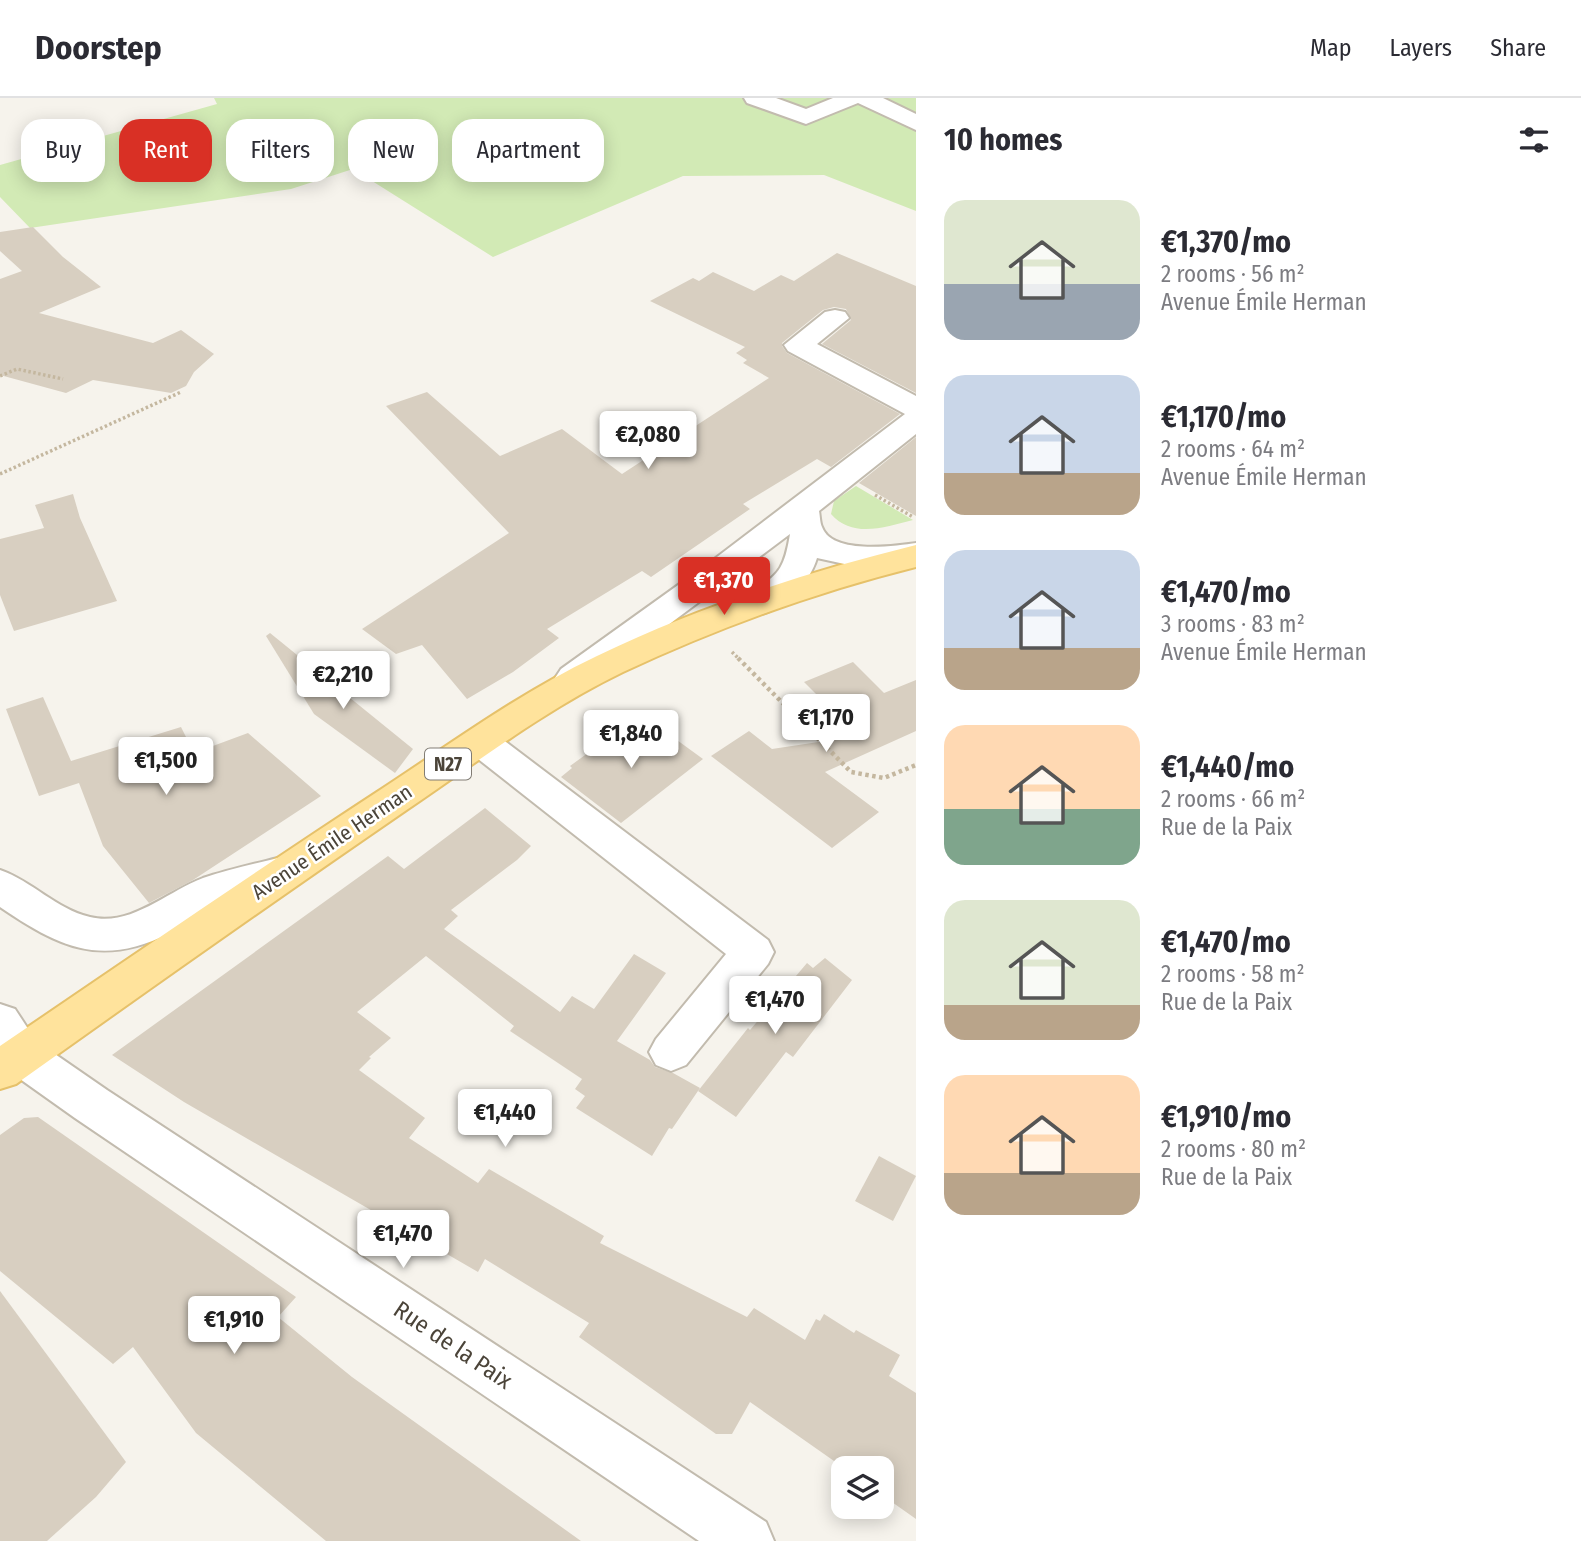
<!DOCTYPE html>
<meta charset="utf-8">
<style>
:root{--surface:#fff;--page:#f7f7f7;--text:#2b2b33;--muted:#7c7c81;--line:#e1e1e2;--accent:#d93025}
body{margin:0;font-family:"Fira Sans Condensed",sans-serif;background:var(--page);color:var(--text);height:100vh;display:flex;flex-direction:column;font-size:26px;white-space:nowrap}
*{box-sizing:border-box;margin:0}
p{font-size:23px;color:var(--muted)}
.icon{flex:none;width:38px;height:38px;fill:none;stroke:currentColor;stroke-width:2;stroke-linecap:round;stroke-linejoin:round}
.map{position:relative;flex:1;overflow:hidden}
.panel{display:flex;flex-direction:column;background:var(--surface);width:665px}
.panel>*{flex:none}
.guide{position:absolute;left:21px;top:21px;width:665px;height:63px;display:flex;gap:14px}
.buttons{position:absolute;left:831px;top:1358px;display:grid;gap:14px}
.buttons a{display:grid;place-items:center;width:63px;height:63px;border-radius:14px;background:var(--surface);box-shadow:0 4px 18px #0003;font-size:35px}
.price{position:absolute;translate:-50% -60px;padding:0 16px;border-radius:7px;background:#fff;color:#222;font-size:23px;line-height:46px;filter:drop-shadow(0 2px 4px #0008)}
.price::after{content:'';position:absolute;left:50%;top:42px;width:21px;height:16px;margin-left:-10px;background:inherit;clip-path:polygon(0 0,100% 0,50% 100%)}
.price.on{background:var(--accent);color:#fff}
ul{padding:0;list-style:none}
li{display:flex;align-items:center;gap:21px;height:175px;padding:0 28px}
li span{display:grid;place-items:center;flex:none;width:196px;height:140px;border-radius:21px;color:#555}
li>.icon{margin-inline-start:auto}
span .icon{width:84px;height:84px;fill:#fffc;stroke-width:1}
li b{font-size:30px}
h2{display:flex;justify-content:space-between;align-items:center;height:84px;padding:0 28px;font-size:30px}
.pill{padding:0 24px;border-radius:21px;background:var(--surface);box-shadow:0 4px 18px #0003;font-size:24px;line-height:63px}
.pill.on{background:var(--accent);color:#fff}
header{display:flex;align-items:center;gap:42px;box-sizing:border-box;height:98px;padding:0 35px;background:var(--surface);border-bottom:2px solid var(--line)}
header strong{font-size:33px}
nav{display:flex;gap:38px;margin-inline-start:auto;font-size:24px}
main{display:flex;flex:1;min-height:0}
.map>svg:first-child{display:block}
</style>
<header>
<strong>Doorstep</strong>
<nav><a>Map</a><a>Layers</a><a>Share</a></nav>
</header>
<main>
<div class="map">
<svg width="916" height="1443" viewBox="0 0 916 1443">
<rect width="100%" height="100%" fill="#f6f3ec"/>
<!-- green -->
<g fill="#d2eab5">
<polygon points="214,0 916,0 916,113 824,77 683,78 493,159 353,71 291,91 30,130 0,99 0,67 217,6"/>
<path d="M856,388L913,422C885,429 853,441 831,416L834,403Z"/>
</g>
<!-- building -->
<g fill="#d8cfc1">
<polygon points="33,129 63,159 101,189 39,215 153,245 181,232 214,256 194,274 186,288 171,295 93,282 66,295 0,277 0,181 22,173 0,153 0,134"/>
<polygon points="837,155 916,188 916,295 822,246 851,222 846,211 834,209 823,212 782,245 782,248 787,255 900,316 831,369 817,361 743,406 750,411 651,479 642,473 547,531 559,540 513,574 467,601 422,547 396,556 362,531 509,435 386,308 427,294 500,358 562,331 622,376 769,280 743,265 747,262 736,255 745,249 650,203 693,180 699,183 713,174 754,193 781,177 794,183"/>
<polygon points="916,339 916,418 859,385"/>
<polygon points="73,396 80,420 117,503 14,533 0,497 0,441 44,430 35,407"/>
<polygon points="270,535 413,651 395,675 314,616 266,538"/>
<polygon points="853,564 884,595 916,582 916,633 825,674 879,714 832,750 711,658 749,633 772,651 858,638 804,584"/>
<polygon points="43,599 71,663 181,629 194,655 248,635 321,698 193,782 149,805 103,748 79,685 39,698 6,611"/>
<polygon points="648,621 703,661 621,725 561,679 572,670 570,668 610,639 616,644"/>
<polygon points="485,710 531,748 517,762 451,812 458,818 444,831 560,914 572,898 594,911 634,856 666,875 617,943 650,962 655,969 673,975 700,990 672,1031 669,1030 652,1058 576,1010 585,998 575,991 582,981 510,933 514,928 426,858 357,914 391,940 369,959 371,960 359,972 425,1020 409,1040 478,1085 489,1071 604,1138 600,1145 747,1219 754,1210 805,1242 816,1221 820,1223 824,1216 854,1235 856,1232 900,1257 889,1278 916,1295 916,1421 882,1397 882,1370 844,1370 750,1304 732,1336 716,1336 579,1239 589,1225 485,1161 478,1174 184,1004 112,957 388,758 404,771"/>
<polygon points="825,860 852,882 793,959 786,954 736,1019 698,993 748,930 750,932 807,865 813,870"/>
<polygon points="38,1019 296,1199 278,1219 352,1279 581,1443 326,1443 196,1335 133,1249 113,1266 0,1173 0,1037 24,1020"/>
<polygon points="879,1058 916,1078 893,1123 855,1103"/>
<polygon points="0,1193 126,1364 96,1399 47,1443 0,1443"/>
</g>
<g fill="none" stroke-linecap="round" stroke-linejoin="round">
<defs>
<g id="minor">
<polygon points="744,0 776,0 806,11 833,0 883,0 916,16 916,32 858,5 806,26 747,5"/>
<path d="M835,212L845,214L849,220L817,246L916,298V336L819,413C820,418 820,425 822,429C832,457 894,448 916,445V465L863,470L817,460C808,491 770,526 735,516L730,508C736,499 742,497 752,492C781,478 785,466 790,436L585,589L573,592L561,589L555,580L561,571L713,462L905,316L788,253L784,247L825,214Z"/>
<polygon points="481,631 494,635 768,842 774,854 768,866 686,967 671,973 656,967 649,954 656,941 726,856 468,653 463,644 468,635"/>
<path d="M286,758L300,763L306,774L300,785C276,793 250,795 227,805C207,813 189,825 170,835C101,870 59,849 0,809V772C32,783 56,811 90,819C131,829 166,794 203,780C230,771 258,765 286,758Z"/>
<polygon points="0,906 15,911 36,943 107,992 766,1424 774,1443 699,1443 75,1020 6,971 0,962"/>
</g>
<path id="major" d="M916,447V469C816,494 717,530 623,574C546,611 476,665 405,713C274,803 145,894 16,986L0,991V948C125,863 250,777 377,694C449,647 519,595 597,558C698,509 807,474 916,447Z"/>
</defs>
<!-- minor casing -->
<use href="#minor" stroke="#c2bbae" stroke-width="4"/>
<!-- major casing -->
<use href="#major" stroke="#e6c16a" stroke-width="4"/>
<!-- path-far1 -->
<g stroke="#c4b79f" stroke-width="3.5" stroke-dasharray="2.5 2.5" stroke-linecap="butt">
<polyline points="0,278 17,271 63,281"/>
<polyline points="0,376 181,294"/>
<polyline points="875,397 913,419"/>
<polyline points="732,554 740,562"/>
</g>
<!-- path -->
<polyline stroke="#c4b79f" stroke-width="4.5" stroke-dasharray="3.5 3.5" stroke-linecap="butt" points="738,560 851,674 884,680 916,667"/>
<!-- minor -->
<use href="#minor" fill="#fff" fill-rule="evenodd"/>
<!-- major -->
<use href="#major" fill="#ffe39c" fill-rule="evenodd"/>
</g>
<g text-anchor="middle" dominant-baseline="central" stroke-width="5" stroke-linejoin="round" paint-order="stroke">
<!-- shield labels -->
<rect fill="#fff" stroke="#817c74" stroke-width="2" x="425" y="650.5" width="46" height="31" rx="5"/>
<g font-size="19" font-weight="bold" fill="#4b4439">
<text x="448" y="666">N27</text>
</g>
<!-- street labels -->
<g font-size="21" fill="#4b4439" stroke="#fff">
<text transform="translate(332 744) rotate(-34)">Avenue Émile Herman</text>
</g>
<!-- near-street labels -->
<g font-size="24" fill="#4b4439" stroke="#fff">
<text transform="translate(453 1247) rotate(34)">Rue de la Paix</text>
</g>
</g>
</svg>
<div class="buttons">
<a><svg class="icon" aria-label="layers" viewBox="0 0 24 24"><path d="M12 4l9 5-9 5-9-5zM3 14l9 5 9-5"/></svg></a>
</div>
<b class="price" style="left:648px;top:373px">€2,080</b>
<b class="price on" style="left:724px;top:519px">€1,370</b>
<b class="price" style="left:343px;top:613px">€2,210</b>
<b class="price" style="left:826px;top:656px">€1,170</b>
<b class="price" style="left:631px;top:672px">€1,840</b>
<b class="price" style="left:166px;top:699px">€1,500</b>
<b class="price" style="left:775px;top:938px">€1,470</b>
<b class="price" style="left:505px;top:1051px">€1,440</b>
<b class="price" style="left:403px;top:1172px">€1,470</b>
<b class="price" style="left:234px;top:1258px">€1,910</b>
<div class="guide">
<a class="pill">Buy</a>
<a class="pill on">Rent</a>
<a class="pill">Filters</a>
<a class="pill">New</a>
<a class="pill">Apartment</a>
</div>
</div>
<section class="panel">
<h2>10 homes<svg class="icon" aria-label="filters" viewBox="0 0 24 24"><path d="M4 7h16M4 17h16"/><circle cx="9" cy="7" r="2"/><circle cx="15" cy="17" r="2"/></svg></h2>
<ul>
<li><span style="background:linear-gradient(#dfe7d0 60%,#9aa5b1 0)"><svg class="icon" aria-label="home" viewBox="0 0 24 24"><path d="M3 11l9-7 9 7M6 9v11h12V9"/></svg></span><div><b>€1,370/mo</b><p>2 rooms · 56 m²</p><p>Avenue Émile Herman</p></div></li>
<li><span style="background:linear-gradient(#c9d6e8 70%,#b9a48a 0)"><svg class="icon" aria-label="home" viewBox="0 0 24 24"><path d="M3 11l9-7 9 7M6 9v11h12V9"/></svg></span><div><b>€1,170/mo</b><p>2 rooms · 64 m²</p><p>Avenue Émile Herman</p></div></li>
<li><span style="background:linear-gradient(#c9d6e8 70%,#b9a48a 0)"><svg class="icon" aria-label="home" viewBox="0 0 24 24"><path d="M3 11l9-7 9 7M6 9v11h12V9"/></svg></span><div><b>€1,470/mo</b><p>3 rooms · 83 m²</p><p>Avenue Émile Herman</p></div></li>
<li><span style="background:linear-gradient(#ffd9b3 60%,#7fa58c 0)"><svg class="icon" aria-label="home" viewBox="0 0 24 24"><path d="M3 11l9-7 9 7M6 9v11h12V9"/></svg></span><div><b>€1,440/mo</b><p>2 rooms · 66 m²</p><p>Rue de la Paix</p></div></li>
<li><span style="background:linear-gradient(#dfe7d0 75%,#b9a48a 0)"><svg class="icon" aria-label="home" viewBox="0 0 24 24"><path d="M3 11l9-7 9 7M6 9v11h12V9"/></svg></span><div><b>€1,470/mo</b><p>2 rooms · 58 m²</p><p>Rue de la Paix</p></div></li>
<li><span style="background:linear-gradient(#ffd9b3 70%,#b9a48a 0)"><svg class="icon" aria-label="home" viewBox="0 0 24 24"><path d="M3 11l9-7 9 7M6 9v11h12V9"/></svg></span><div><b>€1,910/mo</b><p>2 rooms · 80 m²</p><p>Rue de la Paix</p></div></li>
</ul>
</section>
</main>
